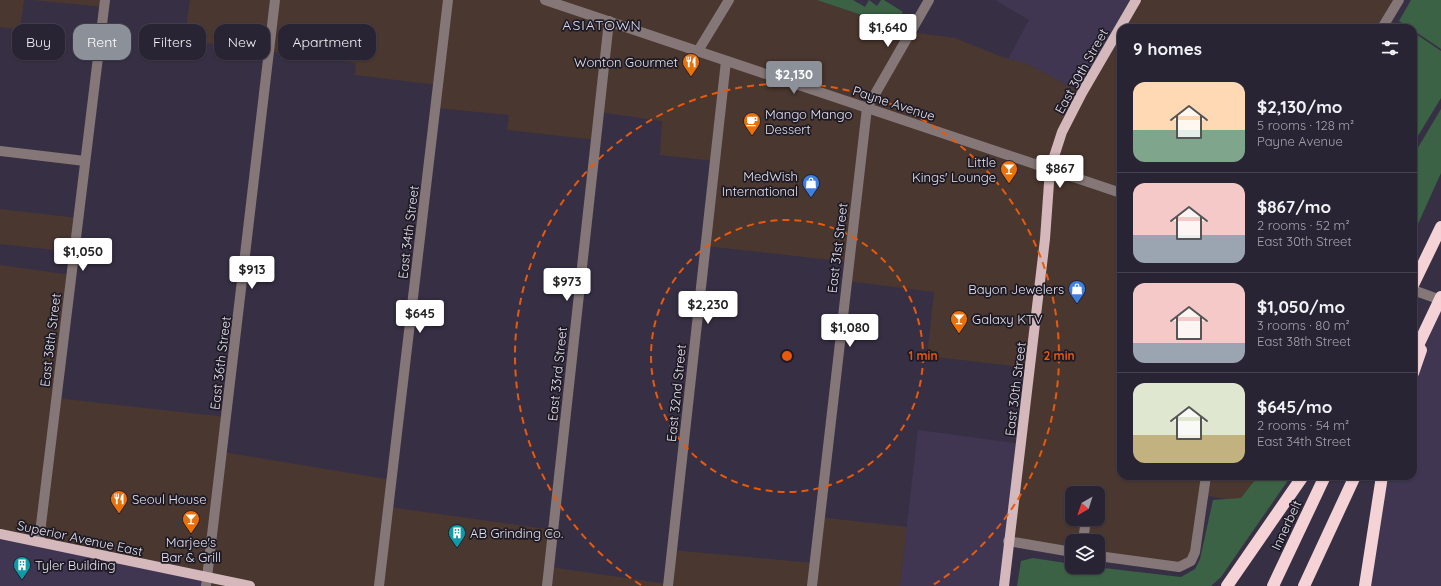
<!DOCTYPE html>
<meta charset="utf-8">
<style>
:root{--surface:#292434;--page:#353040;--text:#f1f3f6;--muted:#a5a4ac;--line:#45414f;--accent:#8c9099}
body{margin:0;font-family:Quicksand,sans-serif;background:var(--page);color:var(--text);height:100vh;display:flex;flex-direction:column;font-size:15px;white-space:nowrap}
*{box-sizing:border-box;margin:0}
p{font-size:13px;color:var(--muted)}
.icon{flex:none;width:22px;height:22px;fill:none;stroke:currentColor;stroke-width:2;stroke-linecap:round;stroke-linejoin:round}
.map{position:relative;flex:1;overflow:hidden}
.drawer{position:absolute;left:1117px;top:24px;width:300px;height:456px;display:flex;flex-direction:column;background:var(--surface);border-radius:12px;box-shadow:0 1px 3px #0004,0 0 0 1px var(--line)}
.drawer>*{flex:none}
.hud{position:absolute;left:12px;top:24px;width:380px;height:36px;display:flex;gap:8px}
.needle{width:26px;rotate:219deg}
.buttons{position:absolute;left:1065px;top:486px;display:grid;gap:8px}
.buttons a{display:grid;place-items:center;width:40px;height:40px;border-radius:8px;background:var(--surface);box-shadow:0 1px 3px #0004,0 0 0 1px var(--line);font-size:20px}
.price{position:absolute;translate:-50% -34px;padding:0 9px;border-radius:4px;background:#fff;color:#222;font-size:13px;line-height:26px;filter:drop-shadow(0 1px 2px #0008)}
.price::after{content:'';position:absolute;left:50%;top:24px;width:12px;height:9px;margin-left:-6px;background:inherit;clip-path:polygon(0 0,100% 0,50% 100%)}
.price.on{background:var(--accent);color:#fff}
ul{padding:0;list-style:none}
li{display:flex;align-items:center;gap:12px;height:100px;padding:0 16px}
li+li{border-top:1px solid var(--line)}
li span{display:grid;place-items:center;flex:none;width:112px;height:80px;border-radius:12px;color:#555}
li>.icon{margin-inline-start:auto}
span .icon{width:48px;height:48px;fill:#fffc;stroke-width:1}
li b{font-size:17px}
h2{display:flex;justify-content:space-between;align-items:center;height:48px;padding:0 16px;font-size:17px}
.tag{padding:0 14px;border-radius:12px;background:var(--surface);box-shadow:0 1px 3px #0004,0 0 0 1px var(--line);font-size:14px;line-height:36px}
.tag.on{background:var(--accent);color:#fff}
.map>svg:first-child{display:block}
</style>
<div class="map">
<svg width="1441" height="586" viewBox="0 0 1441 586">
<rect width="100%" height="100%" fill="#373045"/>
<!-- commercial -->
<g fill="#4a372f" fill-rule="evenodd">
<polygon points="0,0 24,0 20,30 0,27"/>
<polygon points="33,0 105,0 104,7"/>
<path d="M190,0H817L911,32L955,38L1002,57L1026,63L1082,93L1136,0H1399L1387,19L1402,28H1121V476H1266L1250,503L1203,495L1195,552L1179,567L1098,556V541H1072V552L1008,541L1030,368L927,356L934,292L847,281L849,262L706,246L715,161L660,155L662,121L599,112L596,140L507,130L509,115L436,108L438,85L355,75L356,63L184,40ZM1072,493H1098V519H1072Z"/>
<polygon points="0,209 78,218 74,252 0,244"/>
<polygon points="0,265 71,275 56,398 226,417 222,452 392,480 389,507 553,530 549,567 668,584 672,550 813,563 819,517 907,527 900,586 206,586 0,534"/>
</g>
<!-- built -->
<g fill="#403652">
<polygon points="995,0 1136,0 1082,93 1026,63 1008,59 1029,20"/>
<polygon points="1441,300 1441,586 1365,586 1382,476 1413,476 1413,373"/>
<polygon points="918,430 1021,444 1004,586 900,586"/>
<polygon points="0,534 207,578 206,586 0,586"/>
</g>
<!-- green -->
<g fill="#3b6244">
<polygon points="817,0 853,0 865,7 869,0 877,6 881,0 884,0 903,12 894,26"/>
<polygon points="1411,0 1441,0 1441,49 1413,30 1413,28 1410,28 1399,21"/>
<polygon points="1413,32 1441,51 1441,98 1413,144"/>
<polygon points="1441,109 1441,173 1413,235 1413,156"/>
<polygon points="1258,476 1291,476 1221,577 1211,586 1017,586 1021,561 1033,558 1072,564 1072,567 1095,567 1181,577 1195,569 1200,559 1213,500 1241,498"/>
</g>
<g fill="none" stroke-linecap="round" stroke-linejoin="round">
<!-- minor -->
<g stroke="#857778" stroke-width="10">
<polyline points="545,0 1121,193"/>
<polyline points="1382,28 1399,0"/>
<polyline points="698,51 729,0"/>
<polyline points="0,151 85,161"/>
<polyline points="1413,290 1441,300"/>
<polyline points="39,541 105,0"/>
<polyline points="1008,541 1072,552"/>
<polyline points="1083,541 1086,519"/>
<polyline points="1098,556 1179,567 1191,561 1195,552 1206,476"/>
<polyline points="206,586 275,0"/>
<polyline points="379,586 448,0"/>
<polyline points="547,586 609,21"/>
<polyline points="668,586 726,61"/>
<polyline points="812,586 867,108 929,0"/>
</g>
<!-- major -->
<g stroke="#d4b8bb" stroke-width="10">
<polyline points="0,534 250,586"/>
<polyline points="1004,586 1045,239 1050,169 1062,132 1082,93 1136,0"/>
</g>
<!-- highway -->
<g stroke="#f4d2d5" stroke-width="12">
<polyline points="1413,285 1441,227"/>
<polyline points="1413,356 1441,297"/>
<polyline points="1413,373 1421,350"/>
<polyline points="1227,586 1303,476"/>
<polyline points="1273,586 1325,476"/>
<polyline points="1304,586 1355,476"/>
<polyline points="1365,586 1382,476"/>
</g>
</g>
<!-- distance rings -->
<g fill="none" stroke="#e8590c" stroke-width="2" stroke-dasharray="7 5">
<circle cx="787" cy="356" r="136"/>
<path d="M641 585A272 272 0 1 1 933 585"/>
</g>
<!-- icons -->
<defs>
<symbol id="restaurant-pin" viewBox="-11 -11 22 30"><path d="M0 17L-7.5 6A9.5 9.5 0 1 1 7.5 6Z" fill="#e8710a" stroke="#1d1a24"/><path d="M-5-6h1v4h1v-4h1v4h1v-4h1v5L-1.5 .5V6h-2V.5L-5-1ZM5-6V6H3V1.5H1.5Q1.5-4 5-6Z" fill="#fff"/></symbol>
<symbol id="cafe-pin" viewBox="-11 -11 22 30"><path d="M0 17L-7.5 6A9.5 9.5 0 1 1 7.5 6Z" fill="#e8710a" stroke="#1d1a24"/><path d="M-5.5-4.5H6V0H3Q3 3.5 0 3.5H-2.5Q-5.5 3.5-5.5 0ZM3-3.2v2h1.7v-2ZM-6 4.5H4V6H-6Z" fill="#fff"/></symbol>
<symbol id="bar-pin" viewBox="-11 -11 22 30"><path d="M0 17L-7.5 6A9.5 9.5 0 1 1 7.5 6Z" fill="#e8710a" stroke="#1d1a24"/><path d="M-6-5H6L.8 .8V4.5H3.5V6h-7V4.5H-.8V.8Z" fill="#fff"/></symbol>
<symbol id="shop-pin" viewBox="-11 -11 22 30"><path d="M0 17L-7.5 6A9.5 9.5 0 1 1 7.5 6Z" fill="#3f7fe0" stroke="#1d1a24"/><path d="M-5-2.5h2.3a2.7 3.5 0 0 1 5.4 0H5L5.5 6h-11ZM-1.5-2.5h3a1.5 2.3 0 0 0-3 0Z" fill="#fff"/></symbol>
<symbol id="building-pin" viewBox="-11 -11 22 30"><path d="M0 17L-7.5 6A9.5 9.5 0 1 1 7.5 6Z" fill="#0f9aa8" stroke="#1d1a24"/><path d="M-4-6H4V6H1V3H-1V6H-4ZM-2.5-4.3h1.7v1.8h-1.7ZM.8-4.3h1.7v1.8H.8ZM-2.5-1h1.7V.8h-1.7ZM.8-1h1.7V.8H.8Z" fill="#fff"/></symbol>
</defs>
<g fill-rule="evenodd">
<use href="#restaurant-pin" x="681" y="52" width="20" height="27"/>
<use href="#cafe-pin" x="742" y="111" width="20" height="27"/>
<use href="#bar-pin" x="999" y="159" width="20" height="27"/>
<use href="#shop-pin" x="801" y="173" width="20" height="27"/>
<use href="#shop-pin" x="1067" y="279" width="20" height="27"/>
<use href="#bar-pin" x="949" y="309" width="20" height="27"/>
<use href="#restaurant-pin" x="109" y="489" width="20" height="27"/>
<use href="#bar-pin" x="181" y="509" width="20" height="27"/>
<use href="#building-pin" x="447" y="523" width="20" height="27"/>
<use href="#building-pin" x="12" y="555" width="20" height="27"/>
</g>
<g text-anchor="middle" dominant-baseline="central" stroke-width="3.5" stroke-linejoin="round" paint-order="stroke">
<!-- poi labels -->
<g font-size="13" fill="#e6e2f0" stroke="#1d1a24" text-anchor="start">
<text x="678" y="62" text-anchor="end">Wonton Gourmet</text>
<text x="765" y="114">Mango Mango<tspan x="765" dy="15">Dessert</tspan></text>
<text x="996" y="162" text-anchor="end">Little<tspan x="996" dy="15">Kings' Lounge</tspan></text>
<text x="798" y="176" text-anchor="end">MedWish<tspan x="798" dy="15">International</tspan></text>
<text x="1064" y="289" text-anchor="end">Bayon Jewelers</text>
<text x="972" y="319">Galaxy KTV</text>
<text x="132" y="499">Seoul House</text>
<text x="470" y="533">AB Grinding Co.</text>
<text x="191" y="542" text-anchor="middle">Marjee's<tspan x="191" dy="15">Bar &amp; Grill</tspan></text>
<text x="35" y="565">Tyler Building</text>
</g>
<!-- street labels -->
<g font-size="13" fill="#e6e2f0" stroke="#1d1a24">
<text transform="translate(1081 71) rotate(-61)">East 30th Street</text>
<text transform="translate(894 103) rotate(18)">Payne Avenue</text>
<text transform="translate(408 232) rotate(-83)">East 34th Street</text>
<text transform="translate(837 248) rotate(-83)">East 31st Street</text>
<text transform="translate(50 340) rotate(-83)">East 38th Street</text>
<text transform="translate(220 363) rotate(-83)">East 36th Street</text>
<text transform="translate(557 374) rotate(-84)">East 33rd Street</text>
<text transform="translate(1015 389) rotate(-83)">East 30th Street</text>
<text transform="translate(676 393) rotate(-84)">East 32nd Street</text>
<text transform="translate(1286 525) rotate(-65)">Innerbelt</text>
<text transform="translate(80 538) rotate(12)">Superior Avenue East</text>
</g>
<!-- neighbourhood labels -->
<g font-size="14" letter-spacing="1" fill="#ddddfa" stroke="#1d1a24">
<text x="602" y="25">ASIATOWN</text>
</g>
</g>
<circle cx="787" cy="356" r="6" fill="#e8590c" stroke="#1d1a24" stroke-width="2"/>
<g font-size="12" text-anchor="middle" font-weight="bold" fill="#e8590c" stroke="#1d1a24" stroke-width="3.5" stroke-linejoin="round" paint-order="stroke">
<text x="923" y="360">1 min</text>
<text x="1059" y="360">2 min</text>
</g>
</svg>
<div class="buttons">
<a><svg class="needle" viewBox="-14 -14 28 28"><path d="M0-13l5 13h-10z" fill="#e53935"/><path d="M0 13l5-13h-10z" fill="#a5a4ac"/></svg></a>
<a><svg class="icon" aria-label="layers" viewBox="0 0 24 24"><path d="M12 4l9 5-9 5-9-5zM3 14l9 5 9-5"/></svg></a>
</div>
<b class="price" style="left:888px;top:48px">$1,640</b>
<b class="price on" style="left:794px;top:95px">$2,130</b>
<b class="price" style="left:1060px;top:189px">$867</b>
<b class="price" style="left:83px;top:272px">$1,050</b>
<b class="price" style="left:252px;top:290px">$913</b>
<b class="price" style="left:567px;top:302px">$973</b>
<b class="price" style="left:708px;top:325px">$2,230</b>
<b class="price" style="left:420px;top:334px">$645</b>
<b class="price" style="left:850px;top:348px">$1,080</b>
<div class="hud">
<a class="tag">Buy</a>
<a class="tag on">Rent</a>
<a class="tag">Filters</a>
<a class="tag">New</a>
<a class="tag">Apartment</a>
</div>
<section class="drawer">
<h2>9 homes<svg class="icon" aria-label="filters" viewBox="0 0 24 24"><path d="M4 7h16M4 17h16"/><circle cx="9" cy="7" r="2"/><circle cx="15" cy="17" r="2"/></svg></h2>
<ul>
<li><span style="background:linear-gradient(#ffd9b3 60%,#7fa58c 0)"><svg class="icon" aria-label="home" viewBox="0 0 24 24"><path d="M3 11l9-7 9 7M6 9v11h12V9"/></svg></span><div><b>$2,130/mo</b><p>5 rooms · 128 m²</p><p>Payne Avenue</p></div></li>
<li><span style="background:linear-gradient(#f6c9c9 65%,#9aa5b1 0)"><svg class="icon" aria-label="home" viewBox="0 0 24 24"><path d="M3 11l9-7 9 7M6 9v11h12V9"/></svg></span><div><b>$867/mo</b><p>2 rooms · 52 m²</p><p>East 30th Street</p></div></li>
<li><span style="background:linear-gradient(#f6c9c9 75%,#9aa5b1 0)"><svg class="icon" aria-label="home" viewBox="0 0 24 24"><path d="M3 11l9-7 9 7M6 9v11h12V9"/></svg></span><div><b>$1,050/mo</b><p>3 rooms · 80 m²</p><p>East 38th Street</p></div></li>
<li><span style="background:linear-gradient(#dfe7d0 65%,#c2b280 0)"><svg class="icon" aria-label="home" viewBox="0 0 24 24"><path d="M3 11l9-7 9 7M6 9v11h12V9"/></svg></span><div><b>$645/mo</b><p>2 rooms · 54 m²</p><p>East 34th Street</p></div></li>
</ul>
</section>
</div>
